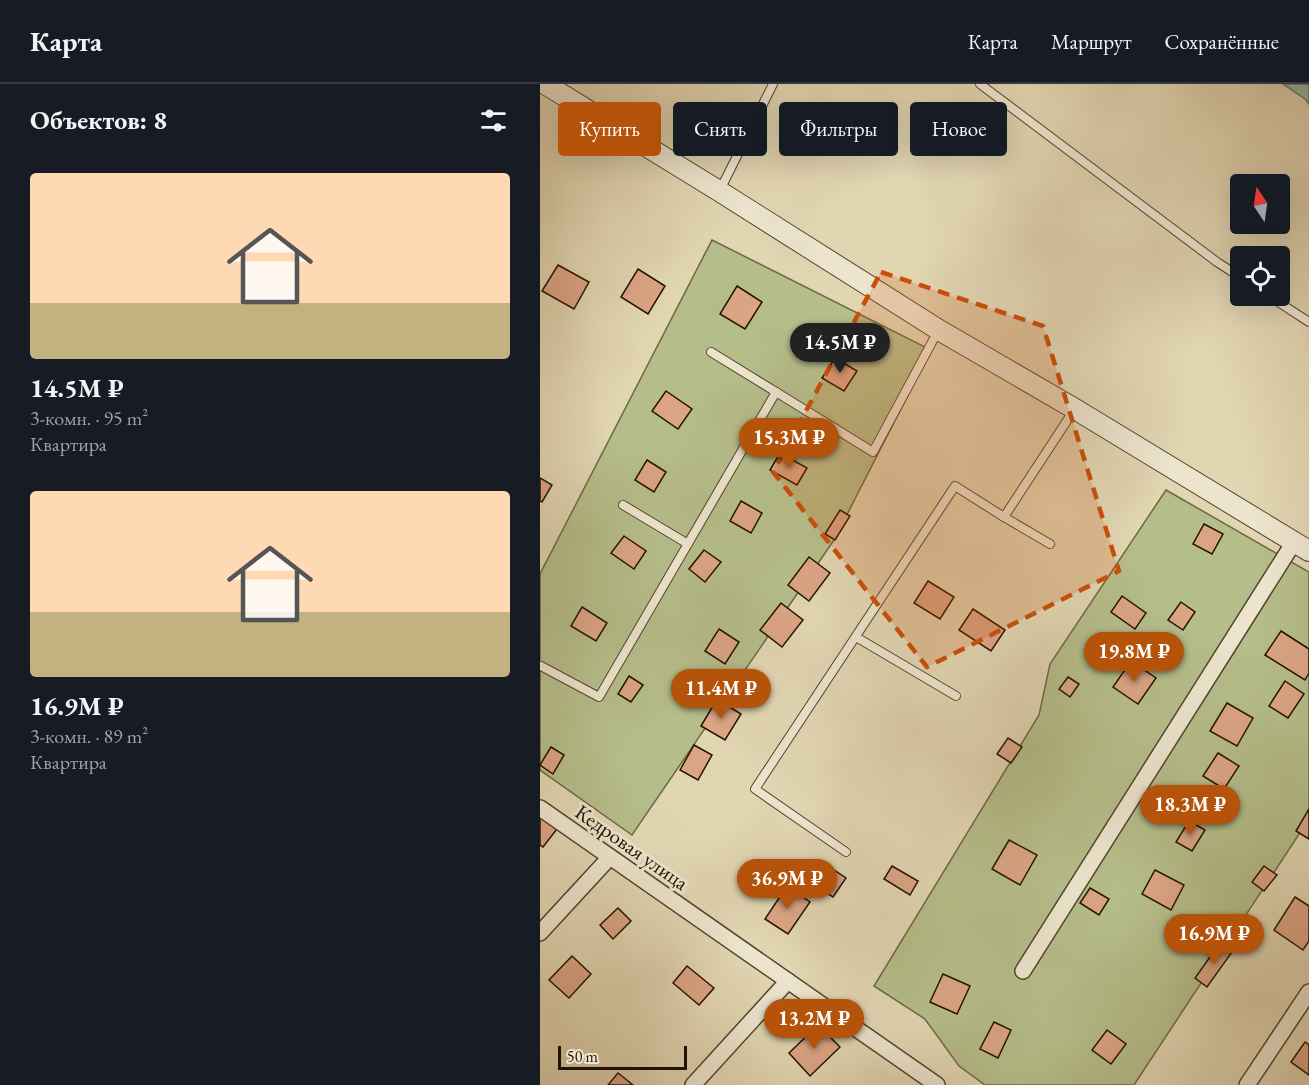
<!DOCTYPE html>
<html lang="ru">
<meta charset="utf-8">
<style>
:root{--surface:#171b24;--page:#242831;--text:#f1f3f6;--muted:#9ea1a6;--line:#363941;--accent:#b45309}
body{margin:0;font-family:"EB Garamond",serif;background:var(--page);color:var(--text);height:100vh;display:flex;flex-direction:column;font-size:22px;white-space:nowrap}
*{box-sizing:border-box;margin:0}
p{font-size:20px;color:var(--muted)}
.icon{flex:none;width:33px;height:33px;fill:none;stroke:currentColor;stroke-width:2;stroke-linecap:round;stroke-linejoin:round}
.map{position:relative;flex:1;overflow:hidden}
.panel{display:flex;flex-direction:column;background:var(--surface);width:540px}
.panel>*{flex:none}
.guide{position:absolute;left:18px;top:18px;width:570px;height:54px;display:flex;gap:12px}
.needle{width:39px;rotate:347deg}
.controls{position:absolute;left:690px;top:90px;display:grid;gap:12px}
.controls a{display:grid;place-items:center;width:60px;height:60px;border-radius:6px;background:var(--surface);box-shadow:0 6px 24px #0002;font-size:30px}
.scale{position:absolute;left:18px;bottom:15px;width:129px;box-sizing:border-box;padding-left:6px;border:3px solid #221300;border-top:0;font-size:16px;line-height:21px;white-space:nowrap;color:#221300;-webkit-text-stroke:4px #ece4cd;paint-order:stroke}
.price{position:absolute;translate:-50% -51px;padding:0 14px;border-radius:21px;background:var(--accent);color:#fff;font-size:20px;line-height:39px;filter:drop-shadow(0 2px 3px #0008)}
.price::after{content:'';position:absolute;left:50%;top:36px;width:18px;height:14px;margin-left:-9px;background:inherit;clip-path:polygon(0 0,100% 0,50% 100%)}
.price.current{background:#222;color:#fff}
ul{padding:0;list-style:none}
li{display:grid;align-content:center;gap:12px;height:318px;padding:0 30px}
li span{display:grid;place-items:center;height:186px;border-radius:6px;color:#555}
li>.icon{margin-inline-start:auto}
span .icon{width:108px;height:108px;fill:#fffc;stroke-width:1}
li b{font-size:26px}
h2{display:flex;justify-content:space-between;align-items:center;height:72px;padding:0 30px;font-size:26px}
.pill{padding:0 21px;border-radius:6px;background:var(--surface);box-shadow:0 6px 24px #0002;font-size:21px;line-height:54px}
.pill.current{background:var(--accent);color:#fff}
header{display:flex;align-items:center;gap:36px;box-sizing:border-box;height:84px;padding:0 30px;background:var(--surface);border-bottom:2px solid var(--line)}
header strong{font-size:28px}
nav{display:flex;gap:33px;margin-inline-start:auto;font-size:21px}
main{display:flex;flex:1;min-height:0}
.map>svg:first-child{display:block}
</style>
<header>
<strong>Карта</strong>
<nav><a>Карта</a><a>Маршрут</a><a>Сохранённые</a></nav>
</header>
<main>
<section class="panel">
<h2>Объектов: 8<svg class="icon" aria-label="filters" viewBox="0 0 24 24"><path d="M4 7h16M4 17h16"/><circle cx="9" cy="7" r="2"/><circle cx="15" cy="17" r="2"/></svg></h2>
<ul>
<li><span style="background:linear-gradient(#ffd9b3 70%,#c2b280 0)"><svg class="icon" aria-label="home" viewBox="0 0 24 24"><path d="M3 11l9-7 9 7M6 9v11h12V9"/></svg></span><div><b>14.5M ₽</b><p>3-комн. · 95 m²</p><p>Квартира</p></div></li>
<li><span style="background:linear-gradient(#ffd9b3 65%,#c2b280 0)"><svg class="icon" aria-label="home" viewBox="0 0 24 24"><path d="M3 11l9-7 9 7M6 9v11h12V9"/></svg></span><div><b>16.9M ₽</b><p>3-комн. · 89 m²</p><p>Квартира</p></div></li>
</ul>
</section>
<div class="map">
<svg width="769" height="1001" viewBox="0 0 769 1001">
<rect width="100%" height="100%" fill="#e1d5b2"/>
<filter id="stains"><feTurbulence type="fractalNoise" baseFrequency=".00333" numOctaves="4"/><feColorMatrix values="0 0 0 0 .2 0 0 0 0 .09 0 0 0 0 .02 0 0 0 .5 -.17"/></filter>
<radialGradient id="worn" r=".72"><stop offset=".6" stop-color="#630" stop-opacity="0"/><stop offset="1" stop-color="#630" stop-opacity=".3"/></radialGradient>
<!-- green -->
<g fill="#b5bd8a" stroke="#6c6845" stroke-width="1.5">
<polygon points="172,156 391,266 294,456 92,751 0,686 0,490"/>
<polygon points="626,406 769,488 769,735 594,1001 445,1001 419,982 385,935 334,902 499,631 510,580"/>
</g>
<!-- water -->
<polygon fill="#94b9ac" stroke="#667767" stroke-width="1.5" points="743,0 769,0 769,20 765,15"/>
<!-- building -->
<g fill="#dba585" stroke="#221300" stroke-width="1.5">
<polygon points="18,181 49,198 34,225 2,207"/>
<polygon points="98,185 125,202 108,230 81,213"/>
<polygon points="197,202 222,218 205,245 180,230"/>
<polygon points="295,274 317,287 304,307 282,294"/>
<polygon points="126,307 152,325 138,345 112,327"/>
<polygon points="240,369 267,384 257,401 230,386"/>
<polygon points="107,376 126,388 114,408 95,396"/>
<polygon points="0,394 12,401 2,418 0,417"/>
<polygon points="201,417 222,429 211,449 190,437"/>
<polygon points="300,426 310,432 295,456 285,450"/>
<polygon points="664,440 683,450 672,470 653,460"/>
<polygon points="84,452 106,467 94,485 71,469"/>
<polygon points="164,466 181,478 165,498 149,485"/>
<polygon points="269,473 290,489 269,517 248,501"/>
<polygon points="388,497 414,513 400,535 374,519"/>
<polygon points="582,512 606,529 595,545 571,528"/>
<polygon points="641,518 655,528 643,546 628,536"/>
<polygon points="241,519 263,536 242,563 220,546"/>
<polygon points="42,523 67,539 56,557 31,542"/>
<polygon points="433,525 465,546 451,567 419,546"/>
<polygon points="179,545 199,558 185,580 165,567"/>
<polygon points="741,547 769,565 769,589 765,596 725,571"/>
<polygon points="591,577 616,594 598,620 573,603"/>
<polygon points="89,592 103,601 91,618 78,610"/>
<polygon points="528,593 539,600 530,613 519,605"/>
<polygon points="745,597 764,610 748,634 729,622"/>
<polygon points="177,615 201,630 185,656 161,642"/>
<polygon points="687,619 713,634 697,662 670,647"/>
<polygon points="468,654 482,663 471,679 457,670"/>
<polygon points="154,661 172,671 158,696 140,686"/>
<polygon points="11,663 24,671 13,690 0,681"/>
<polygon points="678,669 699,682 684,705 663,692"/>
<polygon points="769,725 769,755 756,747"/>
<polygon points="0,732 17,745 3,763 0,761"/>
<polygon points="649,737 665,746 652,767 636,758"/>
<polygon points="469,756 497,771 480,801 452,785"/>
<polygon points="285,780 306,794 293,813 272,799"/>
<polygon points="352,782 378,797 370,811 344,795"/>
<polygon points="724,782 737,791 724,807 712,798"/>
<polygon points="615,786 644,801 631,826 602,810"/>
<polygon points="247,802 270,818 248,850 225,835"/>
<polygon points="550,804 569,815 559,831 540,819"/>
<polygon points="755,813 769,822 769,857 763,866 734,846"/>
<polygon points="78,824 91,837 73,855 60,841"/>
<polygon points="680,859 692,868 667,903 655,894"/>
<polygon points="32,872 51,890 29,914 9,896"/>
<polygon points="147,882 174,904 159,921 133,899"/>
<polygon points="403,890 430,902 417,930 390,918"/>
<polygon points="454,938 471,946 458,974 440,965"/>
<polygon points="278,941 300,963 270,992 249,969"/>
<polygon points="567,946 586,960 571,980 552,966"/>
<polygon points="765,958 769,961 769,991 751,978"/>
<polygon points="78,989 93,1001 68,1001"/>
</g>
<g fill="none" stroke-linecap="round" stroke-linejoin="round">
<defs>
<g id="service">
<polyline points="440,0 677,178 700,193"/>
<polyline points="180,106 233,0"/>
<polyline points="729,212 769,238"/>
<polyline points="171,268 236,308"/>
<polyline points="83,421 148,460"/>
<polyline points="464,433 510,460"/>
<polyline points="316,553 416,612"/>
<polyline points="1,582 59,613 236,308 333,368 398,247"/>
<polyline points="306,768 215,705 415,402 464,433 534,326"/>
</g>
<g id="minor">
<polyline points="0,724 397,1001"/>
<polyline points="0,849 70,773"/>
<polyline points="483,887 754,458"/>
<polyline points="153,1001 248,897"/>
<polyline points="707,1001 769,908"/>
</g>
<polyline id="tertiary" points="5,0 179,107 399,246 535,325 769,467"/>
</defs>
<!-- service casing -->
<use href="#service" stroke="#52442c" stroke-width="10"/>
<!-- minor casing -->
<use href="#minor" stroke="#52442c" stroke-width="18"/>
<!-- tertiary casing -->
<use href="#tertiary" stroke="#52442c" stroke-width="22"/>
<!-- service -->
<use href="#service" stroke="#ece4cd" stroke-width="8"/>
<!-- minor -->
<use href="#minor" stroke="#ece4cd" stroke-width="15"/>
<!-- tertiary -->
<use href="#tertiary" stroke="#ece4cd" stroke-width="20"/>
</g>
<!-- marked area -->
<path fill="#ca4e0a" fill-opacity="0.2" stroke="#ca4e0a" stroke-width="4.5" stroke-dasharray="12 8" stroke-linejoin="round" d="M341,188L503,242L579,487L387,583L233,388Z"/>
<g text-anchor="middle" dominant-baseline="central" stroke-width="6" stroke-linejoin="round" paint-order="stroke">
<!-- street labels -->
<g font-size="21" fill="#221300" stroke="#ece4cd">
<text transform="translate(92 763) rotate(35)">Кедровая улица</text>
</g>
</g>
<rect width="100%" height="100%" filter="url(#stains)"/>
<rect width="100%" height="100%" fill="url(#worn)"/>
</svg>
<div class="controls">
<a><svg class="needle" viewBox="-14 -14 28 28"><path d="M0-13l5 13h-10z" fill="#e53935"/><path d="M0 13l5-13h-10z" fill="#9ea1a6"/></svg></a>
<a><svg class="icon" aria-label="locate" viewBox="0 0 24 24"><circle cx="12" cy="12" r="6"/><path d="M12 2v4M12 18v4M2 12h4M18 12h4"/></svg></a>
</div>
<div class="scale">50 m</div>
<b class="price current" style="left:300px;top:290px">14.5M ₽</b>
<b class="price" style="left:249px;top:385px">15.3M ₽</b>
<b class="price" style="left:594px;top:599px">19.8M ₽</b>
<b class="price" style="left:181px;top:636px">11.4M ₽</b>
<b class="price" style="left:650px;top:752px">18.3M ₽</b>
<b class="price" style="left:247px;top:826px">36.9M ₽</b>
<b class="price" style="left:674px;top:881px">16.9M ₽</b>
<b class="price" style="left:274px;top:966px">13.2M ₽</b>
<div class="guide">
<a class="pill current">Купить</a>
<a class="pill">Снять</a>
<a class="pill">Фильтры</a>
<a class="pill">Новое</a>
</div>
</div>
</main>
